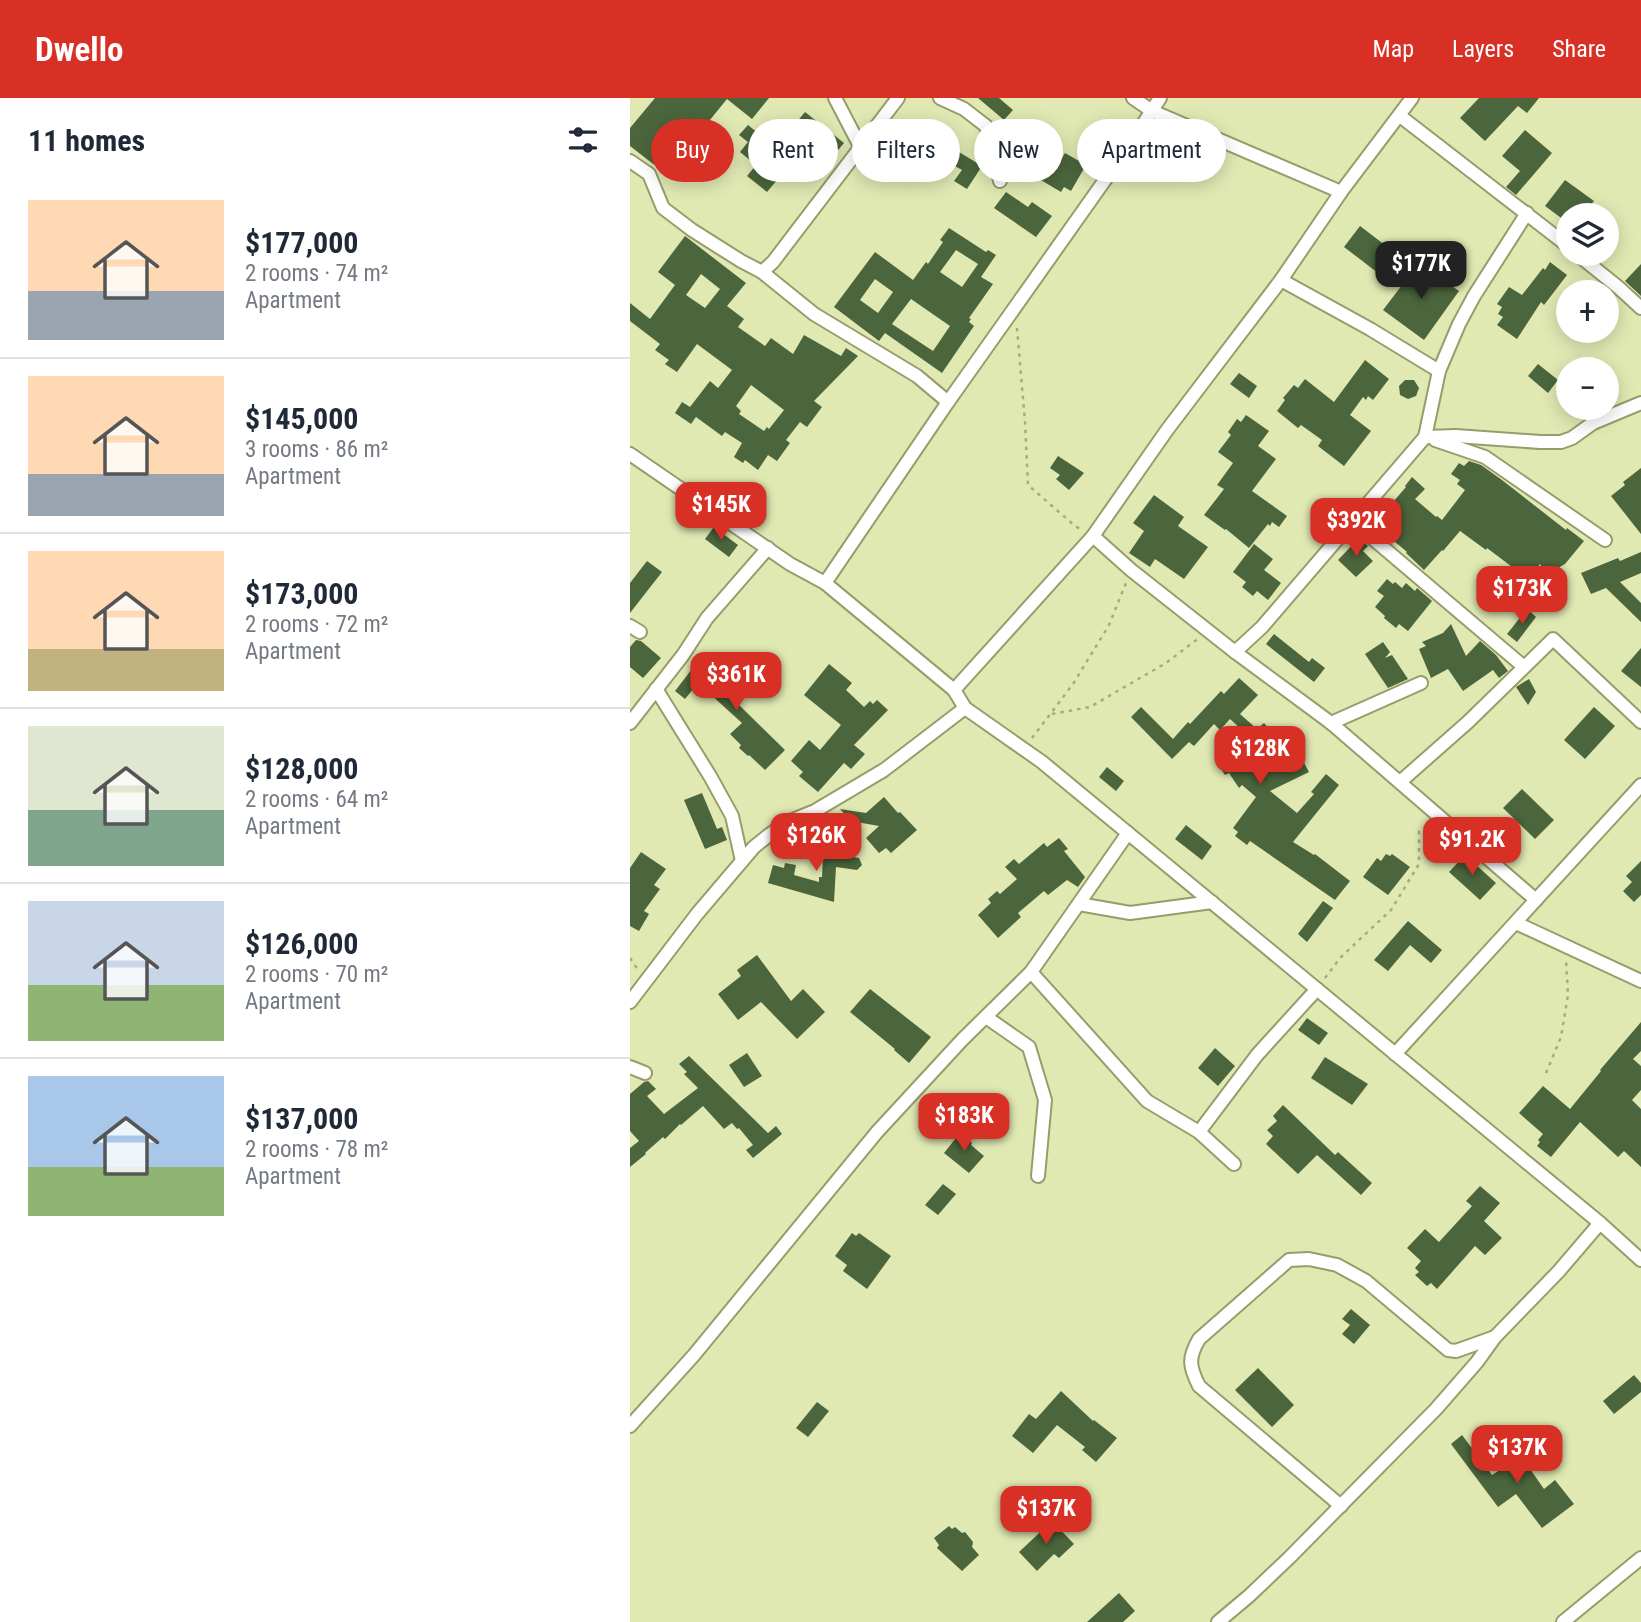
<!DOCTYPE html>
<meta charset="utf-8">
<style>
:root{--surface:#fff;--page:#f2f2f3;--text:#1f2937;--muted:#747a83;--line:#e0e1e3;--accent:#d93025}
body{margin:0;font-family:"Roboto Condensed",sans-serif;background:var(--page);color:var(--text);height:100vh;display:flex;flex-direction:column;font-size:26px;white-space:nowrap}
*{box-sizing:border-box;margin:0}
p{font-size:23px;color:var(--muted)}
.icon{flex:none;width:38px;height:38px;fill:none;stroke:currentColor;stroke-width:2;stroke-linecap:round;stroke-linejoin:round}
.map{position:relative;flex:1;overflow:hidden}
.panel{display:flex;flex-direction:column;background:var(--surface);width:630px}
.panel>*{flex:none}
.guide{position:absolute;left:21px;top:21px;width:665px;height:63px;display:flex;gap:14px}
.tools{position:absolute;left:926px;top:105px;display:grid;gap:14px}
.tools a{display:grid;place-items:center;width:63px;height:63px;border-radius:50%;background:var(--surface);box-shadow:0 4px 18px #0003;font-size:35px}
.price{position:absolute;translate:-50% -60px;padding:0 16px;border-radius:14px;background:var(--accent);color:#fff;font-size:23px;line-height:46px;filter:drop-shadow(0 2px 4px #0008)}
.price::after{content:'';position:absolute;left:50%;top:42px;width:21px;height:16px;margin-left:-10px;background:inherit;clip-path:polygon(0 0,100% 0,50% 100%)}
.price.selected{background:#222;color:#fff}
ul{padding:0;list-style:none}
li{display:flex;align-items:center;gap:21px;height:175px;padding:0 28px}
li+li{border-top:2px solid var(--line)}
li span{display:grid;place-items:center;flex:none;width:196px;height:140px;border-radius:0px;color:#555}
li>.icon{margin-inline-start:auto}
span .icon{width:84px;height:84px;fill:#fffc;stroke-width:1}
li b{font-size:30px}
h2{display:flex;justify-content:space-between;align-items:center;height:84px;padding:0 28px;font-size:30px}
.chip{padding:0 24px;border-radius:32px;background:var(--surface);box-shadow:0 4px 18px #0003;font-size:24px;line-height:63px}
.chip.selected{background:var(--accent);color:#fff}
header{display:flex;align-items:center;gap:42px;box-sizing:border-box;height:98px;padding:0 35px;background:var(--accent);color:#fff}
header strong{font-size:33px}
nav{display:flex;gap:38px;margin-inline-start:auto;font-size:24px}
main{display:flex;flex:1;min-height:0}
.map>svg:first-child{display:block}
</style>
<header>
<strong>Dwello</strong>
<nav><a>Map</a><a>Layers</a><a>Share</a></nav>
</header>
<main>
<section class="panel">
<h2>11 homes<svg class="icon" aria-label="filters" viewBox="0 0 24 24"><path d="M4 7h16M4 17h16"/><circle cx="9" cy="7" r="2"/><circle cx="15" cy="17" r="2"/></svg></h2>
<ul>
<li><span style="background:linear-gradient(#ffd9b3 65%,#9aa5b1 0)"><svg class="icon" aria-label="home" viewBox="0 0 24 24"><path d="M3 11l9-7 9 7M6 9v11h12V9"/></svg></span><div><b>$177,000</b><p>2 rooms · 74 m²</p><p>Apartment</p></div></li>
<li><span style="background:linear-gradient(#ffd9b3 70%,#9aa5b1 0)"><svg class="icon" aria-label="home" viewBox="0 0 24 24"><path d="M3 11l9-7 9 7M6 9v11h12V9"/></svg></span><div><b>$145,000</b><p>3 rooms · 86 m²</p><p>Apartment</p></div></li>
<li><span style="background:linear-gradient(#ffd9b3 70%,#c2b280 0)"><svg class="icon" aria-label="home" viewBox="0 0 24 24"><path d="M3 11l9-7 9 7M6 9v11h12V9"/></svg></span><div><b>$173,000</b><p>2 rooms · 72 m²</p><p>Apartment</p></div></li>
<li><span style="background:linear-gradient(#dfe7d0 60%,#7fa58c 0)"><svg class="icon" aria-label="home" viewBox="0 0 24 24"><path d="M3 11l9-7 9 7M6 9v11h12V9"/></svg></span><div><b>$128,000</b><p>2 rooms · 64 m²</p><p>Apartment</p></div></li>
<li><span style="background:linear-gradient(#c9d6e8 60%,#8fb573 0)"><svg class="icon" aria-label="home" viewBox="0 0 24 24"><path d="M3 11l9-7 9 7M6 9v11h12V9"/></svg></span><div><b>$126,000</b><p>2 rooms · 70 m²</p><p>Apartment</p></div></li>
<li><span style="background:linear-gradient(#a9c7e8 65%,#8fb573 0)"><svg class="icon" aria-label="home" viewBox="0 0 24 24"><path d="M3 11l9-7 9 7M6 9v11h12V9"/></svg></span><div><b>$137,000</b><p>2 rooms · 78 m²</p><p>Apartment</p></div></li>
</ul>
</section>
<div class="map">
<svg width="1011" height="1524" viewBox="0 0 1011 1524">
<rect width="100%" height="100%" fill="#e1e9b3"/>
<!-- building -->
<g fill="#4b663c" fill-rule="evenodd">
<polygon points="25,0 139,0 122,21 97,1 36,76 0,48 0,30"/>
<polygon points="348,0 369,0 383,12 374,22"/>
<polygon points="849,0 909,0 897,15 888,8 855,43 830,20"/>
<polygon points="175,14 214,45 195,68 156,37"/>
<polygon points="277,25 296,38 286,52 267,38"/>
<polygon points="118,27 139,44 135,49 159,68 137,94 117,78 126,67 110,54 118,44 109,37"/>
<polygon points="895,32 922,55 886,97 876,89 890,73 872,58"/>
<polygon points="409,46 432,60 435,55 456,67 441,93 434,89 431,94 394,72"/>
<polygon points="329,54 352,68 337,91 324,83 332,72 321,66"/>
<polygon points="935,82 964,103 953,117 938,117 938,125 915,108"/>
<polygon points="376,94 398,109 402,104 422,118 406,139 364,110"/>
<polygon points="730,128 768,157 752,178 714,149"/>
<path d="M319,130L356,154L358,152L366,157L351,179L363,186L339,220L341,221L339,224L344,228L312,275L255,235L249,243L204,209L245,154L283,182L296,164L298,166L313,144L310,142ZM326,152L348,166L332,189L310,174ZM245,181L263,194L248,215L230,202ZM281,201L320,228L303,253L262,226Z"/>
<path d="M55,138L116,185L97,208L114,221L108,229L135,248L141,240L163,256L174,237L211,258L216,250L228,258L184,303L192,309L177,329L170,324L156,342L160,345L147,363L138,357L128,372L115,362L113,365L104,359L112,345L95,334L92,338L66,319L61,326L45,315L52,304L60,309L80,283L88,290L102,272L67,246L47,274L35,266L39,262L25,252L30,246L0,223V205L20,221L45,187L28,174ZM71,176L90,191L75,210L56,197ZM121,287L154,312L139,331L137,329L134,333L109,316L111,313L106,308Z"/>
<polygon points="920,164 937,177 914,207 911,204 887,241 867,227 873,219 868,216 872,209 867,206 879,189 892,197 913,170 915,172"/>
<polygon points="789,165 829,193 794,242 753,212"/>
<polygon points="1011,166 1011,198 995,183"/>
<polygon points="735,262 759,281 743,302 738,298 736,302 733,299 720,317 741,333 714,368 688,348 692,342 671,327 668,330 647,313 655,302 653,300 664,287 668,290 675,281 704,304"/>
<polygon points="908,266 928,282 918,295 898,278"/>
<polygon points="609,275 627,288 619,300 600,286"/>
<polygon points="775,282 784,282 789,290 786,298 778,301 770,297 769,288"/>
<polygon points="616,317 639,333 628,348 646,361 622,393 657,418 649,429 642,424 640,428 638,426 619,450 596,431 595,432 574,417 594,391 587,387 603,365 588,354 601,337 598,334 607,321 611,324"/>
<polygon points="428,358 454,375 439,392 426,381 430,377 420,370"/>
<polygon points="839,363 851,367 872,382 936,432 937,430 954,443 935,466 916,477 910,466 898,481 857,450 856,452 830,433 813,453 812,452 794,472 776,455 777,454 744,426 776,389 775,388 782,379 795,391 785,401 806,419 807,418 812,422 835,392 827,386 830,382 821,376 829,365 834,368"/>
<polygon points="1011,370 1011,436 981,398 995,387 993,384"/>
<polygon points="524,397 554,419 548,428 578,449 554,481 525,461 520,469 499,455 514,433 503,425"/>
<polygon points="84,429 108,447 99,459 75,441"/>
<polygon points="729,440 738,448 733,453 743,463 726,479 708,462"/>
<polygon points="624,446 643,461 634,472 651,485 638,502 627,493 623,498 612,489 616,484 603,474"/>
<polygon points="1011,454 1011,475 990,484 1011,505 1011,524 976,490 961,496 951,475 988,460 990,463"/>
<polygon points="17,463 32,474 0,515 0,485"/>
<polygon points="757,481 763,486 765,484 772,490 776,485 785,493 787,490 802,503 778,533 769,526 766,530 754,520 755,518 745,509 754,498 747,493"/>
<polygon points="897,511 906,519 887,544 877,536"/>
<polygon points="821,526 836,558 850,543 866,557 878,573 869,580 863,572 833,593 818,571 801,580 789,551 796,548 792,544 813,535"/>
<polygon points="644,536 679,564 682,560 695,570 684,584 636,546"/>
<polygon points="6,542 11,543 31,560 13,580 0,569 0,549"/>
<polygon points="753,544 760,554 755,560 762,557 778,581 758,590 735,556"/>
<polygon points="1011,550 1011,589 991,573"/>
<polygon points="101,566 124,587 107,605 155,652 135,672 119,657 118,658 109,650 111,647 100,636 112,625 68,585 55,601 45,593 65,567 86,583"/>
<polygon points="199,566 222,585 216,592 234,609 240,603 243,606 247,602 258,612 224,647 235,656 221,671 214,665 188,694 169,678 173,674 161,663 179,642 190,652 211,627 174,597"/>
<polygon points="609,580 628,597 610,616 627,631 634,625 643,635 623,652 656,651 667,664 672,661 679,674 640,693 667,715 684,696 681,694 696,676 709,687 663,744 684,757 685,756 720,783 705,802 620,743 617,747 605,738 608,734 603,730 626,699 612,687 609,690 599,675 595,677 587,665 623,642 600,621 590,632 584,626 564,648 559,644 542,661 501,619 511,609 543,641 558,624 560,626 591,593 594,596"/>
<polygon points="899,581 906,594 898,607 886,589"/>
<polygon points="964,609 985,628 955,661 934,642"/>
<polygon points="477,669 494,683 486,693 469,679"/>
<polygon points="892,691 924,722 905,741 873,710"/>
<polygon points="72,695 87,731 92,729 97,742 75,751 54,702"/>
<polygon points="254,699 268,715 270,714 287,732 261,755 256,750 249,755 236,740 249,728 221,723 210,711 236,715"/>
<polygon points="556,727 582,748 572,762 545,741"/>
<polygon points="194,737 208,738 207,756 229,760 232,767 227,772 206,769 204,804 138,785 143,767 154,770 155,765 166,767 164,777 189,784 189,779 192,779"/>
<polygon points="429,740 438,751 434,753 455,779 448,789 437,782 418,797 414,793 388,815 391,819 368,840 348,817 361,805 358,801 367,793 370,796 387,781 375,769 384,761 389,766 414,745 417,749"/>
<polygon points="11,754 36,771 24,787 30,791 14,813 19,816 9,833 0,828 0,770"/>
<polygon points="756,756 760,758 762,756 780,769 758,797 733,779 747,760 751,763"/>
<polygon points="835,757 866,785 850,802 819,774"/>
<polygon points="1011,763 1011,797 1004,804 993,793 1002,784 996,778"/>
<polygon points="693,803 703,810 677,844 668,836"/>
<polygon points="778,823 812,852 801,865 780,847 758,873 744,862"/>
<polygon points="127,857 161,903 173,891 195,914 167,941 131,904 108,922 88,896 111,878 107,872"/>
<polygon points="240,891 301,939 279,965 264,952 265,951 220,914"/>
<polygon points="677,920 698,935 689,947 668,932"/>
<polygon points="1011,924 1011,953 1003,961 1011,968 1011,992 1002,1002 1011,1011 1011,1069 994,1053 988,1059 950,1024 921,1059 907,1048 910,1044 908,1042 913,1036 889,1015 913,988 940,1011 971,973 970,972"/>
<polygon points="585,950 605,968 588,988 568,970"/>
<polygon points="117,955 132,978 114,989 99,967"/>
<polygon points="59,958 138,1035 146,1028 152,1036 123,1060 116,1052 123,1047 109,1030 107,1031 102,1025 94,1031 73,1008 51,1027 50,1026 35,1041 33,1039 15,1055 16,1056 0,1069 0,1050 9,1043 0,1033 0,996 14,984 18,983 26,991 17,998 34,1016 68,990 54,976 57,974 49,966"/>
<polygon points="695,959 738,986 722,1007 681,980"/>
<polygon points="653,1007 705,1057 708,1054 742,1085 731,1097 687,1057 668,1076 636,1046 643,1038 637,1032 647,1023 643,1018"/>
<polygon points="330,1035 342,1045 341,1047 354,1058 339,1075 314,1055"/>
<polygon points="313,1086 326,1096 308,1117 295,1107"/>
<polygon points="850,1088 870,1105 854,1123 872,1140 855,1157 845,1148 807,1191 801,1185 797,1188 785,1177 789,1174 785,1170 791,1163 777,1150 795,1131 809,1144 842,1108 836,1103"/>
<polygon points="222,1135 226,1138 229,1135 261,1158 237,1191 213,1173 217,1167 205,1158"/>
<polygon points="721,1211 740,1227 724,1246 712,1236 720,1227 712,1221"/>
<polygon points="628,1270 664,1307 642,1329 605,1292"/>
<polygon points="1004,1277 1011,1285 1011,1294 984,1316 973,1303"/>
<polygon points="431,1293 463,1323 464,1322 487,1340 466,1364 452,1352 455,1349 427,1327 403,1355 382,1338 399,1316 406,1321"/>
<polygon points="187,1304 199,1313 178,1339 166,1330"/>
<polygon points="832,1337 862,1377 891,1358 914,1391 925,1382 944,1406 912,1430 886,1396 868,1409 821,1346"/>
<polygon points="422,1423 444,1446 429,1460 424,1456 407,1473 389,1454"/>
<polygon points="319,1428 322,1431 325,1429 332,1435 335,1434 343,1444 342,1449 349,1457 332,1473 307,1450 309,1447 304,1440"/>
<polygon points="489,1495 505,1513 493,1524 457,1524"/>
</g>
<g fill="none" stroke-linecap="round" stroke-linejoin="round">
<defs>
<g id="street">
<polyline points="205,0 230,48"/>
<polyline points="310,0 334,11 356,28 370,83"/>
<polyline points="503,0 522,13 711,94"/>
<polyline points="770,18 938,148"/>
<polyline points="0,63 19,76 33,110 62,132 111,163 132,174"/>
<polyline points="947,156 988,189 1011,210"/>
<polyline points="651,182 740,231 809,273"/>
<polyline points="318,304 499,48 530,0"/>
<polyline points="795,339 826,338 910,344 931,344 942,340 963,325 1011,305"/>
<polyline points="805,342 855,359 975,442"/>
<polyline points="0,356 160,466 195,485 324,592 335,610 412,664 970,1125 1011,1162"/>
<polyline points="722,423 894,569"/>
<polyline points="463,438 501,472 605,554 632,529 795,339 809,273 829,226 844,198 897,115"/>
<polyline points="195,485 318,304 287,278 184,216 132,174 143,164 268,0"/>
<polyline points="0,528 10,534"/>
<polyline points="605,554 701,625 906,802"/>
<polyline points="26,591 80,678 102,718 112,763"/>
<polyline points="324,592 463,438 537,332 651,182 711,94 782,0"/>
<polyline points="0,625 53,557 77,520 138,450"/>
<polyline points="701,625 791,585"/>
<polyline points="770,684 838,624 923,541 1011,624"/>
<polyline points="449,806 500,815 582,804"/>
<polyline points="886,825 1011,883"/>
<polyline points="401,874 517,1003 569,1034"/>
<polyline points="0,904 67,816 124,749 139,737 160,723 185,713 254,672 335,610"/>
<polyline points="356,919 399,949 415,1002 408,1078"/>
<polyline points="765,956 1011,687"/>
<polyline points="0,969 15,975"/>
<polyline points="604,1066 569,1034 627,957 687,891"/>
<polyline points="0,1328 64,1257 247,1034 332,942 401,874 498,735"/>
<path d="M711,1408L569,1288C559,1268 558,1260 569,1241L659,1162L679,1161L707,1167L736,1183L818,1252L826,1253L865,1239"/>
<polyline points="588,1524 619,1498 659,1460 806,1311 847,1264 865,1239 929,1173 970,1125"/>
<polyline points="933,1524 1011,1460"/>
</g>
</defs>
<!-- street casing -->
<use href="#street" stroke="#969d6a" stroke-width="16"/>
<!-- path -->
<g stroke="#a6ac80" stroke-width="2.5" stroke-dasharray="3.5 5" stroke-linecap="butt">
<polyline points="387,230 395,324 398,387 445,428 452,432"/>
<polyline points="422,616 460,609 536,565 569,540"/>
<polyline points="402,640 443,586 479,527 496,485"/>
<polyline points="0,860 8,872"/>
<polyline points="695,880 710,860 761,812 789,766 789,733 804,731"/>
<polyline points="916,975 931,939 938,897 936,862"/>
</g>
<!-- street -->
<use href="#street" stroke="#fff" stroke-width="12"/>
</g>
</svg>
<div class="tools">
<a><svg class="icon" aria-label="layers" viewBox="0 0 24 24"><path d="M12 4l9 5-9 5-9-5zM3 14l9 5 9-5"/></svg></a>
<a>+</a>
<a>−</a>
</div>
<b class="price selected" style="left:791px;top:203px">$177K</b>
<b class="price" style="left:91px;top:444px">$145K</b>
<b class="price" style="left:726px;top:460px">$392K</b>
<b class="price" style="left:892px;top:528px">$173K</b>
<b class="price" style="left:106px;top:614px">$361K</b>
<b class="price" style="left:630px;top:688px">$128K</b>
<b class="price" style="left:186px;top:775px">$126K</b>
<b class="price" style="left:842px;top:779px">$91.2K</b>
<b class="price" style="left:334px;top:1055px">$183K</b>
<b class="price" style="left:887px;top:1387px">$137K</b>
<b class="price" style="left:416px;top:1448px">$137K</b>
<div class="guide">
<a class="chip selected">Buy</a>
<a class="chip">Rent</a>
<a class="chip">Filters</a>
<a class="chip">New</a>
<a class="chip">Apartment</a>
</div>
</div>
</main>
